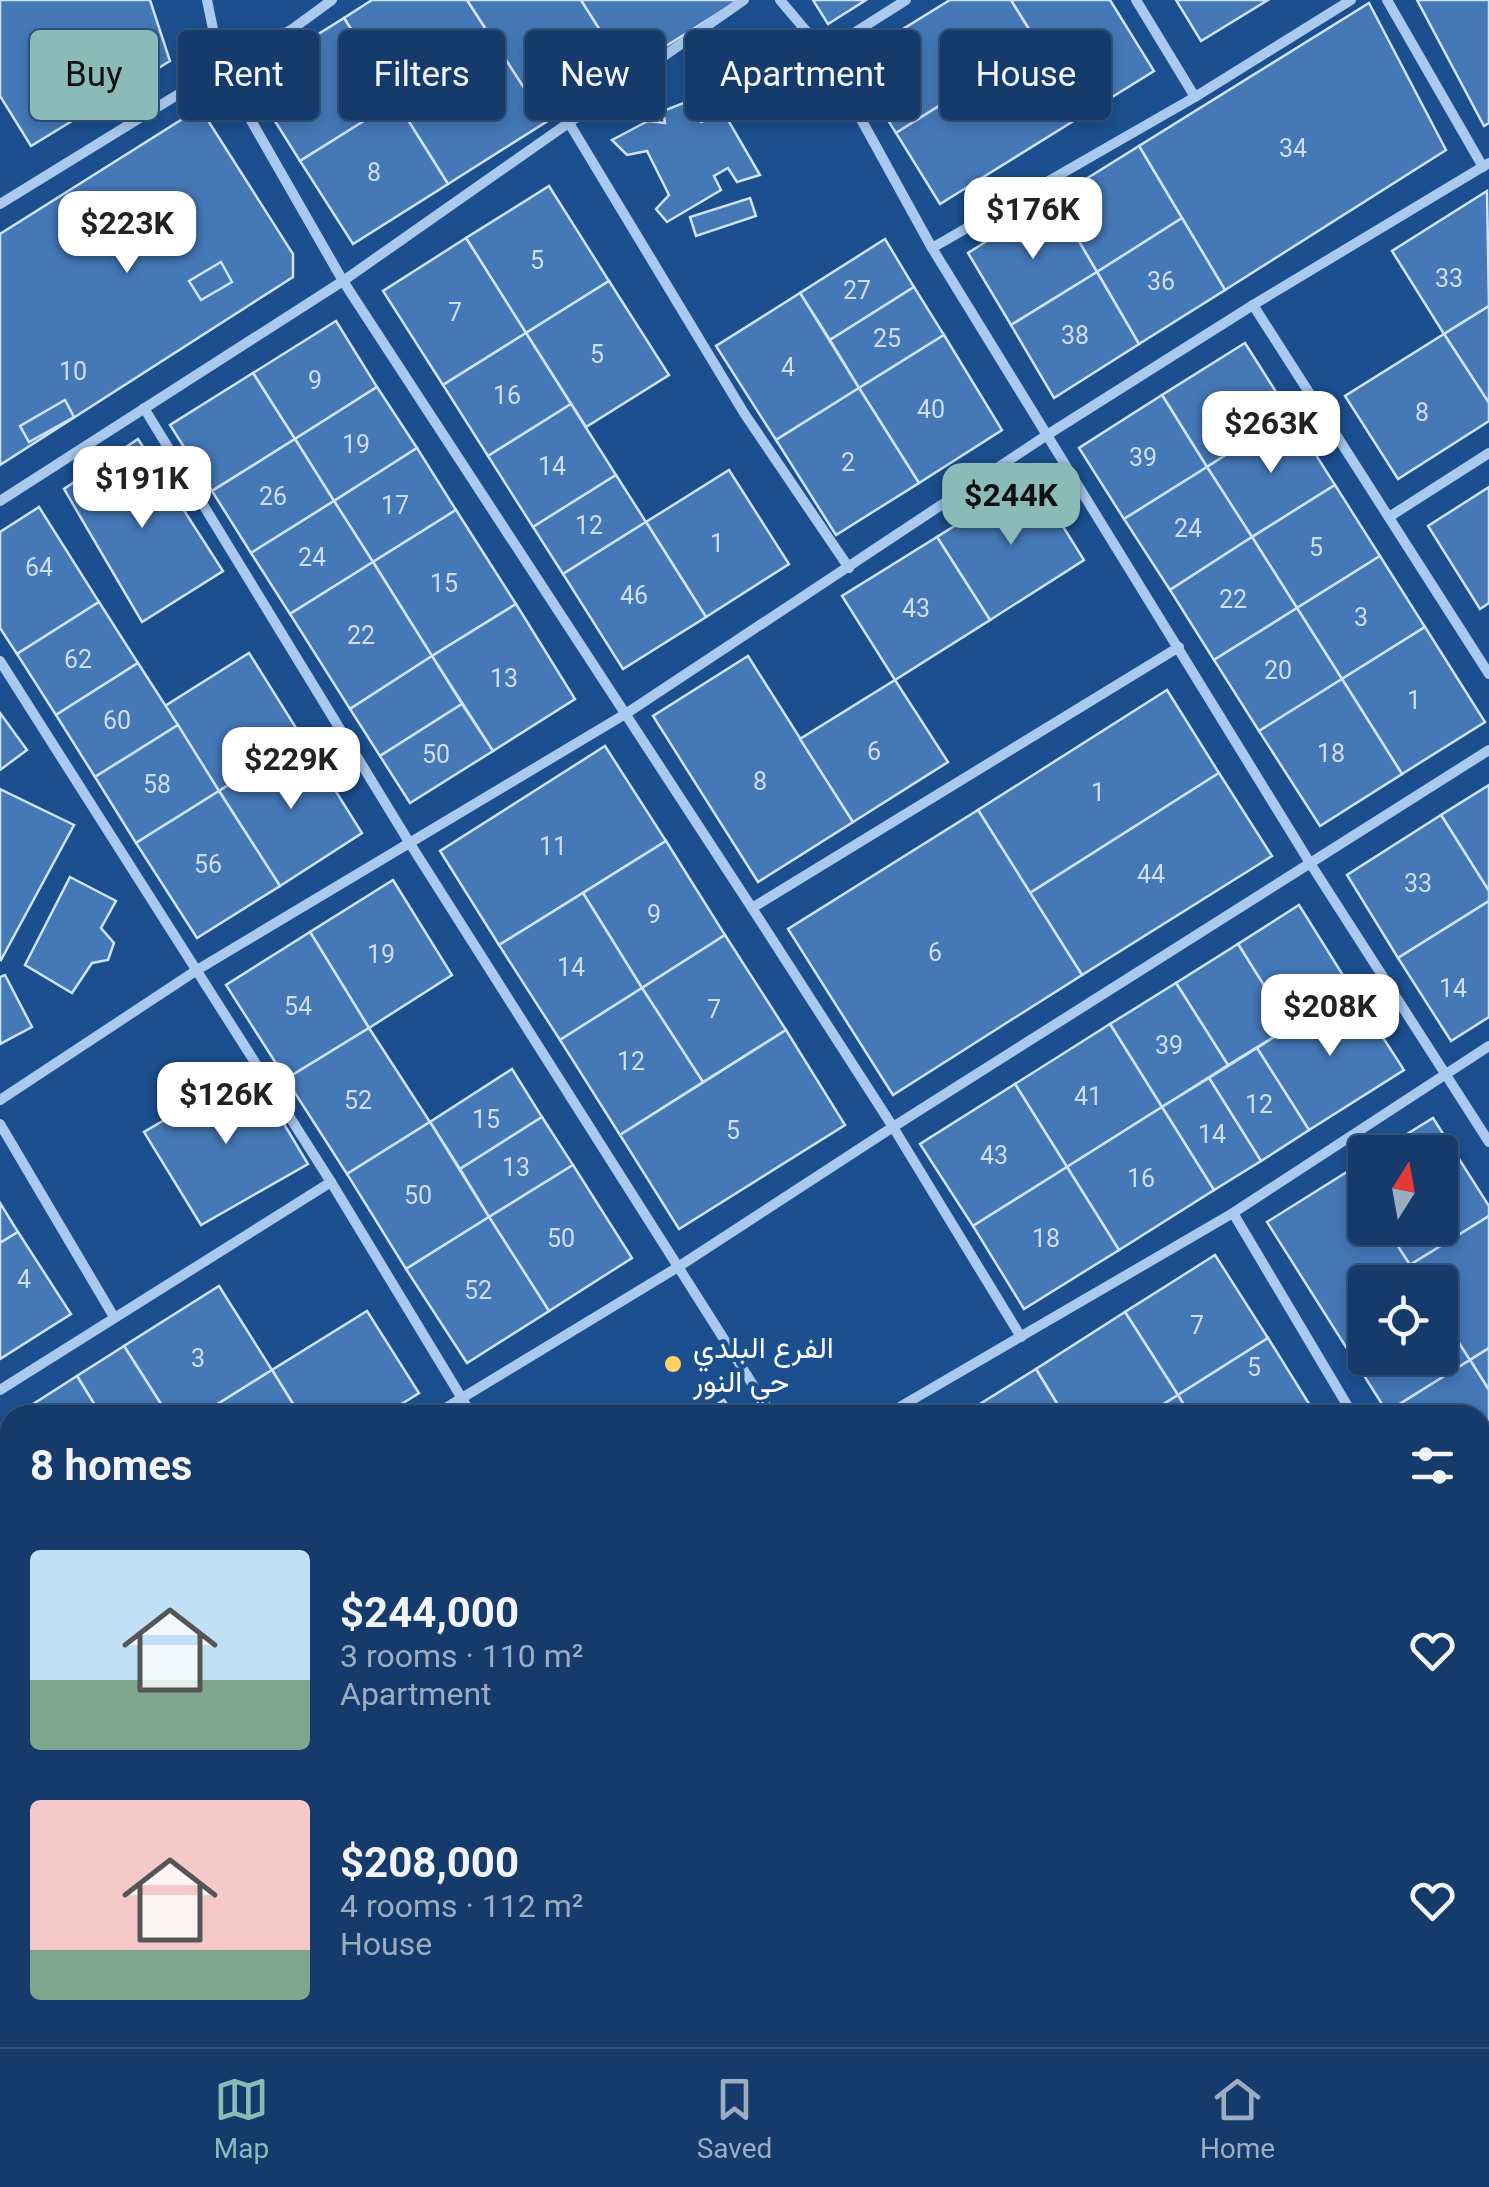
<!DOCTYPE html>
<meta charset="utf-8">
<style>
:root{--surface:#143b6b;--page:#214673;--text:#f1f3f6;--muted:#9dadc1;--line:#33557e;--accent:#8bbbb9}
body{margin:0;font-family:Roboto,Vazirmatn,sans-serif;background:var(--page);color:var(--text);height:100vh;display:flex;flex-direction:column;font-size:38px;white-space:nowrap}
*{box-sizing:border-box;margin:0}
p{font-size:32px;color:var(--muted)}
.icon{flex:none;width:55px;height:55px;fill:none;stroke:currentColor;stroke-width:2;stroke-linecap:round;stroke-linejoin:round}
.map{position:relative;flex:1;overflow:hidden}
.details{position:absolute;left:0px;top:1405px;width:1490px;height:642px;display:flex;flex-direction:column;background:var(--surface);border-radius:30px 30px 0 0;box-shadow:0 5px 15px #0003,0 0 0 2px var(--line)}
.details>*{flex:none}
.hud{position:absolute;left:30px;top:30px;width:1430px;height:90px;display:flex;gap:20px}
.needle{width:65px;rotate:11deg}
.tools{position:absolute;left:1348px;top:1135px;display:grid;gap:20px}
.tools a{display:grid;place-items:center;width:110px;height:110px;border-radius:10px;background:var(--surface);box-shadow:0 5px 15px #0003,0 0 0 2px var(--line);font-size:50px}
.price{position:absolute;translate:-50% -85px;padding:0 22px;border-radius:20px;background:#fff;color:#222;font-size:32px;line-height:65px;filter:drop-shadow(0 2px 5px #0008)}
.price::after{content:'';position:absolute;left:50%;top:60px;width:30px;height:22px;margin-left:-15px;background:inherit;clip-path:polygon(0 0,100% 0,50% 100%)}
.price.on{background:var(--accent);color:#111}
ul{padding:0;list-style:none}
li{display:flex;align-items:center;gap:30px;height:250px;padding:0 30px}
li span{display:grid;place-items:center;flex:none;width:280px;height:200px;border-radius:10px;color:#555}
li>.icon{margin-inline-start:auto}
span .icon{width:120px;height:120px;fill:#fffc;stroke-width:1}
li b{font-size:42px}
h2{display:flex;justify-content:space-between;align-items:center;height:120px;padding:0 30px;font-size:42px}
.tag{padding:0 35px;border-radius:10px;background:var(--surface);box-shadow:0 5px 15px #0003,0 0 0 2px var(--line);font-size:35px;line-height:90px}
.tag.on{background:var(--accent);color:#111}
.tab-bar{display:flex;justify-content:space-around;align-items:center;height:140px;border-top:2px solid var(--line);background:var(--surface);font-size:28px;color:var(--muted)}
.tab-bar a{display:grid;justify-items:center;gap:5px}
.tab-bar .on{color:var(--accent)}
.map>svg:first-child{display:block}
</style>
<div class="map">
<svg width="1489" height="2047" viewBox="0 0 1489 2047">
<rect width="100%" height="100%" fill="#1b4f8f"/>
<!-- building -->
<g fill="#4478b7" stroke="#cfe3fa" stroke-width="2.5">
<polygon points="0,0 150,0 170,61 31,146 0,96"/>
<polygon points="372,0 467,0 493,40 396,101 344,18"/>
<polygon points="467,0 581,0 626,71 546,122"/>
<polygon points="581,0 738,0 738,1 626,71"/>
<polygon points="813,0 866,0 828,24"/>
<polygon points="950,0 1011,0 1038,44 896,133 851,61"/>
<polygon points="1011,0 1110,0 1154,71 1083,115"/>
<polygon points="1176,0 1268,0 1201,41"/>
<polygon points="1417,0 1489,0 1489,123 1484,126"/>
<polygon points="1369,3 1446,150 1225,290 1139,146"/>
<polygon points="344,18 396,101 300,161 248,78"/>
<polygon points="493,40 546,122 448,184 396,101"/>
<polygon points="1038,44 1083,115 940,204 896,133"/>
<polygon points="691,100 701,122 724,113 760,175 737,182 728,168 714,176 721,190 667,222 656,209 669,195 647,151 627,155 612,140 648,121 665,123 663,111"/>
<polygon points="396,101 448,184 353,244 300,161"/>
<polygon points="200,108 293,254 293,277 0,465 0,234"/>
<polygon points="1139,146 1182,218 1097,272 1054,199"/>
<polygon points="549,186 609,281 526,333 466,238"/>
<polygon points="1487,191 1489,306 1444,334 1392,251"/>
<polygon points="750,198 756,216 696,236 690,217"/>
<polygon points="1054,199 1097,272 1011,325 968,253"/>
<polygon points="1182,218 1225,290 1139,344 1097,272"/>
<polygon points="466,238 526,333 443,385 383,291"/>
<polygon points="885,239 914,287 830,340 800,293"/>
<polygon points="221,262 232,282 201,300 189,281"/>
<polygon points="1097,272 1139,344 1054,398 1011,325"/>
<polygon points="609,281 669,375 586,427 526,333"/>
<polygon points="914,287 944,335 859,388 830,340"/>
<polygon points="800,293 859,388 776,440 716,346"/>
<polygon points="1489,306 1489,403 1444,334"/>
<polygon points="336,321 377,387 295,439 253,373"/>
<polygon points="526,333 571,404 488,456 443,385"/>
<polygon points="1444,334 1489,403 1489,421 1398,479 1345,396"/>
<polygon points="944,335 1002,430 919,483 859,388"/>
<polygon points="1245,343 1290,414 1207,467 1162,395"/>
<polygon points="253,373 295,439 212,491 170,425"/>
<polygon points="377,387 417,448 334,501 295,439"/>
<polygon points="859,388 919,483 836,535 776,440"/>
<polygon points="1162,395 1207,467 1124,519 1079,448"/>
<polygon points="65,400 74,417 29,442 20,426"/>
<polygon points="571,404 616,475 533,527 488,456"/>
<polygon points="1290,414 1335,485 1252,537 1207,467"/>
<polygon points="138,439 223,571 142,622 64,489"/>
<polygon points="295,439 334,501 251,553 212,491"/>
<polygon points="417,448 456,510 373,562 334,501"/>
<polygon points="1207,467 1252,537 1170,590 1124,519"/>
<polygon points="729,470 789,564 706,617 646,522"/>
<polygon points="616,475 646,522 563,574 533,527"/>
<polygon points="1032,477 1084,560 990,620 937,537"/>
<polygon points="1335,485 1380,556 1297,608 1252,537"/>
<polygon points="1489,487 1489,603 1480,609 1428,526"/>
<polygon points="334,501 373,562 290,614 251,553"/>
<polygon points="39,507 99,602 17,654 0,628 0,532"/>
<polygon points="456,510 516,604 432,656 373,562"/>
<polygon points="646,522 706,617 623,669 563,574"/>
<polygon points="937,537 990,620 895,680 842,596"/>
<polygon points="1252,537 1297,608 1214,660 1170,590"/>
<polygon points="1380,556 1425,627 1342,679 1297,608"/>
<polygon points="373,562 432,656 350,709 290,614"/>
<polygon points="99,602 138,663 56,715 17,654"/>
<polygon points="516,604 575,699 493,751 432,656"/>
<polygon points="1297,608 1342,679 1259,731 1214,660"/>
<polygon points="1425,627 1485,722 1402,774 1342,679"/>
<polygon points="249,653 303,739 219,791 165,706"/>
<polygon points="432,656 462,704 380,756 350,709"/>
<polygon points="748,656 853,822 758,882 653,716"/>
<polygon points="138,663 178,725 95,777 56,715"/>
<polygon points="1342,679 1402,774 1320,826 1259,731"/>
<polygon points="895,680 948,762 853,822 800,739"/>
<polygon points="1167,690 1219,773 1030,893 978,810"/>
<polygon points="462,704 493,751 410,803 380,756"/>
<polygon points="0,713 27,750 0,770"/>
<polygon points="178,725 219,791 136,843 95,777"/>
<polygon points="303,739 362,833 280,886 219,791"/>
<polygon points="605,746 666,841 499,945 440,851"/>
<polygon points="1219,773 1272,856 1082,975 1030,893"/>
<polygon points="1489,785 1489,891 1441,815"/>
<polygon points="0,789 74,825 1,960 0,959"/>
<polygon points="219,791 280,886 197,938 136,843"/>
<polygon points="978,810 1082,975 893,1095 788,929"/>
<polygon points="1441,815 1489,891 1489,901 1398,958 1347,875"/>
<polygon points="666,841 725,935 642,988 583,893"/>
<polygon points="70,877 116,901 101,928 114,943 108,960 92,963 72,993 25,965"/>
<polygon points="393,880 452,975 369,1028 310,932"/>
<polygon points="583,893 642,988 560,1040 499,945"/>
<polygon points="1489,901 1489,1017 1451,1041 1398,958"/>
<polygon points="1299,905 1351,988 1290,1027 1238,944"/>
<polygon points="310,932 369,1028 286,1079 226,985"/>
<polygon points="725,935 786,1030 703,1082 642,988"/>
<polygon points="1238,944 1290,1027 1228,1065 1176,983"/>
<polygon points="5,975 32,1027 0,1044 0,977"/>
<polygon points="1176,983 1228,1065 1162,1107 1110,1024"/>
<polygon points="642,988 703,1082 620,1135 560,1040"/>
<polygon points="1351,988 1404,1070 1309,1130 1257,1048"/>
<polygon points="1110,1024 1162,1107 1067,1167 1015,1084"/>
<polygon points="369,1028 430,1122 347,1174 286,1079"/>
<polygon points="786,1030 845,1125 679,1229 620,1135"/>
<polygon points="1257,1048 1309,1130 1261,1161 1209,1078"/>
<polygon points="251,1069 308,1164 201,1225 144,1132"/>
<polygon points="512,1069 542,1117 460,1169 430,1122"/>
<polygon points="1209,1078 1261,1161 1214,1190 1162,1107"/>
<polygon points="1015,1084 1067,1167 973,1226 920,1144"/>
<polygon points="1162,1107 1214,1190 1119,1250 1067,1167"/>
<polygon points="542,1117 573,1165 489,1217 460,1169"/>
<polygon points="1433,1118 1489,1206 1489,1216 1410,1265 1386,1228 1440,1228 1440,1152 1378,1152"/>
<polygon points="430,1122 489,1217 406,1269 347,1174"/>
<polygon points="1365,1161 1365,1194 1350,1170"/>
<polygon points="573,1165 632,1258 549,1311 489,1217"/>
<polygon points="1067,1167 1119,1250 1024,1309 973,1226"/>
<polygon points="1350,1170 1365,1194 1365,1228 1386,1228 1421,1282 1365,1282 1365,1358 1440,1358 1440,1313 1470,1360 1387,1412 1267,1222"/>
<polygon points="0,1203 18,1232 0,1243"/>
<polygon points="1489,1216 1489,1348 1470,1360 1440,1313 1440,1282 1421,1282 1410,1265"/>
<polygon points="489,1217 549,1311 467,1363 406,1269"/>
<polygon points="18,1232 71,1314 0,1359 0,1243"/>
<polygon points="1215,1255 1268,1338 1178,1395 1125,1312"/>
<polygon points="219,1286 272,1370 200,1415 168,1415 124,1346"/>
<polygon points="367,1311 419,1393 384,1415 300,1415 272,1370"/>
<polygon points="1125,1312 1178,1395 1146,1415 1064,1415 1036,1369"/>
<polygon points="1268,1338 1316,1415 1190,1415 1178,1395"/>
<polygon points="124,1346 168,1415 101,1415 77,1376"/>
<polygon points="1489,1348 1489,1390 1470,1360"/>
<polygon points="1470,1360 1489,1390 1489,1480 1480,1486 1480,1415 1389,1415 1387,1412"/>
<polygon points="1036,1369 1064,1415 962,1415"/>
<polygon points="272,1370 300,1415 200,1415"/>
<polygon points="77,1376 101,1415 35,1415 30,1406"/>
<polygon points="1178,1395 1190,1415 1146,1415"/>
<polygon points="724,1400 734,1415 699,1415"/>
<polygon points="10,1419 10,1535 0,1541 0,1425"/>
<polygon points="1489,1480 1489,1574 1480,1559 1480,1486"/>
<polygon points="10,1535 10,1584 0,1569 0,1541"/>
<polygon points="0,1662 10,1678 10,1684 0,1690"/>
<polygon points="1489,1678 1489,1837 1480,1823 1480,1684"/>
<polygon points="10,1684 10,1816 0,1822 0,1690"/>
<polygon points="10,1816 10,1867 0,1851 0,1822"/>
<polygon points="1480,1823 1489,1837 1489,1910 1480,1916"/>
<polygon points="0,1851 10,1867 10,1949 0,1955"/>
<polygon points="10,2015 10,2038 113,2038 119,2047 0,2047 0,2021"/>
<polygon points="113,2038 184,2038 169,2047 119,2047"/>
<polygon points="184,2038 232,2038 238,2047 169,2047"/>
<polygon points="298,2038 395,2038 380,2047 304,2047"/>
<polygon points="395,2038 414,2038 420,2047 380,2047"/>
<polygon points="414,2038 530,2038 536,2047 420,2047"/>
<polygon points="604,2038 712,2038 718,2047 602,2047 599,2041"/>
<polygon points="920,2038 1027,2038 1032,2047 905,2047"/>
<polygon points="1027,2038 1103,2038 1088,2047 1032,2047"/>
<polygon points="1103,2038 1159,2038 1165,2047 1088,2047"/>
<polygon points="1159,2038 1287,2038 1272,2047 1165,2047"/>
<polygon points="1393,2038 1417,2038 1423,2047 1378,2047"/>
</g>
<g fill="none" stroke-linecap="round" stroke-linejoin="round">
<!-- street -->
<g stroke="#a9c9ee" stroke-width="10">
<polyline points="207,0 221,68 343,281 752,908 893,1127 1021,1337"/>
<polyline points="780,0 824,52 932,248 1310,863 1489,1142"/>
<polyline points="1136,0 1195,97"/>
<polyline points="1387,0 1483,167"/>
<polyline points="824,52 906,0"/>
<polyline points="569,123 744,413 849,568"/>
<polyline points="0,204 221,68 291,30 332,0"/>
<polyline points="932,248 1195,97 1351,0"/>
<polyline points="1253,305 1489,674"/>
<polyline points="144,408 409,842 772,1415"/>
<polyline points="0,501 343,281 744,0"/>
<polyline points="1389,517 1489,453"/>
<polyline points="0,661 331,1182 472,1415"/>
<polyline points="752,908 1179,647"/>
<polyline points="0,1100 197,970 627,713 1047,435 1253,305 1489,163"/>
<polyline points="0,1124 114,1317"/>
<polyline points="1233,1213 1353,1415"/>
<polyline points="0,1390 331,1182"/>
<polyline points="434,1415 678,1267 893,1127 1489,750"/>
<polyline points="886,1415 1233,1213 1489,1046"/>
<polyline points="0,1613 10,1629"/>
<polyline points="1480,1627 1489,1643"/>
<polyline points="1480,1655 1489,1649"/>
<polyline points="1480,1951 1489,1945"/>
<polyline points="0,1989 10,1983"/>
<polyline points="265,2038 271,2047"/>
<polyline points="564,2038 570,2047"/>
<polyline points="1447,2038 1454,2047"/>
<polyline points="851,2047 865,2038"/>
<polyline points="1327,2047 1342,2038"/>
</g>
</g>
<!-- markers -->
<circle fill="#ffd166" stroke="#1b4f8f" stroke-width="4" cx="673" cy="1364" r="10"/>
<g text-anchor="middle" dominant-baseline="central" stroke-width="9" stroke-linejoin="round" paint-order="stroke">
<!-- number labels -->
<g font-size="25" fill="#d0dded">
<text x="1293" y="148">34</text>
<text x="374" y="172">8</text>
<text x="537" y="260">5</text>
<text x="1449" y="278">33</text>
<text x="1161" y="281">36</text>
<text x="857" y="290">27</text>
<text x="455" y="312">7</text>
<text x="1075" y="335">38</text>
<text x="887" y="338">25</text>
<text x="597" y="354">5</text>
<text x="788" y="367">4</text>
<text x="73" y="371">10</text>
<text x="315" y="380">9</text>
<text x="507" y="395">16</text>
<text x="931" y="409">40</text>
<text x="1422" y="412">8</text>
<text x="356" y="444">19</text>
<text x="1143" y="457">39</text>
<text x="848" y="462">2</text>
<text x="552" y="466">14</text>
<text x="273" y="496">26</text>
<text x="395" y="505">17</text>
<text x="589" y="525">12</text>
<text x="1188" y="528">24</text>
<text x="717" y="543">1</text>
<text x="1316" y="547">5</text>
<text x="312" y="557">24</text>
<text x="39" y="567">64</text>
<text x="444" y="583">15</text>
<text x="634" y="595">46</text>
<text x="1233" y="599">22</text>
<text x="916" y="608">43</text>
<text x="1361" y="617">3</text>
<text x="361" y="635">22</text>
<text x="78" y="659">62</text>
<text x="1278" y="670">20</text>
<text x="504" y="678">13</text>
<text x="1414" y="700">1</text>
<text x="117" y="720">60</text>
<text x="874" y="751">6</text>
<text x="1331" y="753">18</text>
<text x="436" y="754">50</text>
<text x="760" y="781">8</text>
<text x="157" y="784">58</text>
<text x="1098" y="792">1</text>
<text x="553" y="846">11</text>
<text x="208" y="864">56</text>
<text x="1151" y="874">44</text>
<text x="1418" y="883">33</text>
<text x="654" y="914">9</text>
<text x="935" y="952">6</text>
<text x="381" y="954">19</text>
<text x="571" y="967">14</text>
<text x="1453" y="988">14</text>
<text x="298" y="1006">54</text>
<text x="714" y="1009">7</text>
<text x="1169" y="1045">39</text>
<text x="631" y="1061">12</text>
<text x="1088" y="1096">41</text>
<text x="358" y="1100">52</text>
<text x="1259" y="1104">12</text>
<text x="486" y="1119">15</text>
<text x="733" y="1130">5</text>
<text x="1212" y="1134">14</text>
<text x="994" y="1155">43</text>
<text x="516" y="1167">13</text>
<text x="1141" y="1178">16</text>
<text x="418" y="1195">50</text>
<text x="561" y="1238">50</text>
<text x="1046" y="1238">18</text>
<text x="24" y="1279">4</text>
<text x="478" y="1290">52</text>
<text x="1197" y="1325">7</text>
<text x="198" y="1358">3</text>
<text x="1254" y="1367">5</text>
</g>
<!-- poi labels -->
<g font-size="30" fill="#fff" stroke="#1b4f8f" text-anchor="start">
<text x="693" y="1347">الفرع البلدي<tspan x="693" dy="34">حي النور</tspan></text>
</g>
</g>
</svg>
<div class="tools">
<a><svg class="needle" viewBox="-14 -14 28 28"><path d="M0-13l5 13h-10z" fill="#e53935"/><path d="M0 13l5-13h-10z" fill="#9dadc1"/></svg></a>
<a><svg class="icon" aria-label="locate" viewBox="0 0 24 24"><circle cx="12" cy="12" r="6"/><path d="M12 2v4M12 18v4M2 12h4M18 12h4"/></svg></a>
</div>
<b class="price" style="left:1033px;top:262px">$176K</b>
<b class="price" style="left:127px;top:276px">$223K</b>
<b class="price" style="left:1271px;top:476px">$263K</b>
<b class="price" style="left:142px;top:531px">$191K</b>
<b class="price on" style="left:1011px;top:548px">$244K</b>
<b class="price" style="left:291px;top:812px">$229K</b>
<b class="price" style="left:1330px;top:1059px">$208K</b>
<b class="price" style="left:226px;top:1147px">$126K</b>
<div class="hud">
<a class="tag on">Buy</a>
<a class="tag">Rent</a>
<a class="tag">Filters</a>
<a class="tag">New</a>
<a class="tag">Apartment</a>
<a class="tag">House</a>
</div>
<section class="details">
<h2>8 homes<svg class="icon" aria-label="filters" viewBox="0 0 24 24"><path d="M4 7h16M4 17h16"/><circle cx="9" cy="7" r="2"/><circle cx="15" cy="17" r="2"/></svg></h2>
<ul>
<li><span style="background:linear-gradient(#bfe0f5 65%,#7fa58c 0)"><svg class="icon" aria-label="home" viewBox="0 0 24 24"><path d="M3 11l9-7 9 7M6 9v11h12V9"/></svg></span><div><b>$244,000</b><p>3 rooms · 110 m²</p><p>Apartment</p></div><svg class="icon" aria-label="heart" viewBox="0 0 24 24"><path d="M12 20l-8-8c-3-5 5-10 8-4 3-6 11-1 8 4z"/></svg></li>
<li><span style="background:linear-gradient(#f6c9c9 75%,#7fa58c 0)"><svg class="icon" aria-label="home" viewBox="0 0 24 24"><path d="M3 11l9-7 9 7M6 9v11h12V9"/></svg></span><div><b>$208,000</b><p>4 rooms · 112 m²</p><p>House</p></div><svg class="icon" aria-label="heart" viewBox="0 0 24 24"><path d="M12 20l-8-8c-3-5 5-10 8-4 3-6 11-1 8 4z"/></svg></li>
</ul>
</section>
</div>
<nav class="tab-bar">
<a class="on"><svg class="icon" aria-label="map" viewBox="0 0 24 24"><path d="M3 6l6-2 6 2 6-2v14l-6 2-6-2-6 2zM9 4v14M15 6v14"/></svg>Map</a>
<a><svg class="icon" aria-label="saved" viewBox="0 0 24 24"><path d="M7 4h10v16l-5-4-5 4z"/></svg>Saved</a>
<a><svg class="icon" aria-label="home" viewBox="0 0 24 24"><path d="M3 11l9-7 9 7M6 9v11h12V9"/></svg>Home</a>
</nav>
